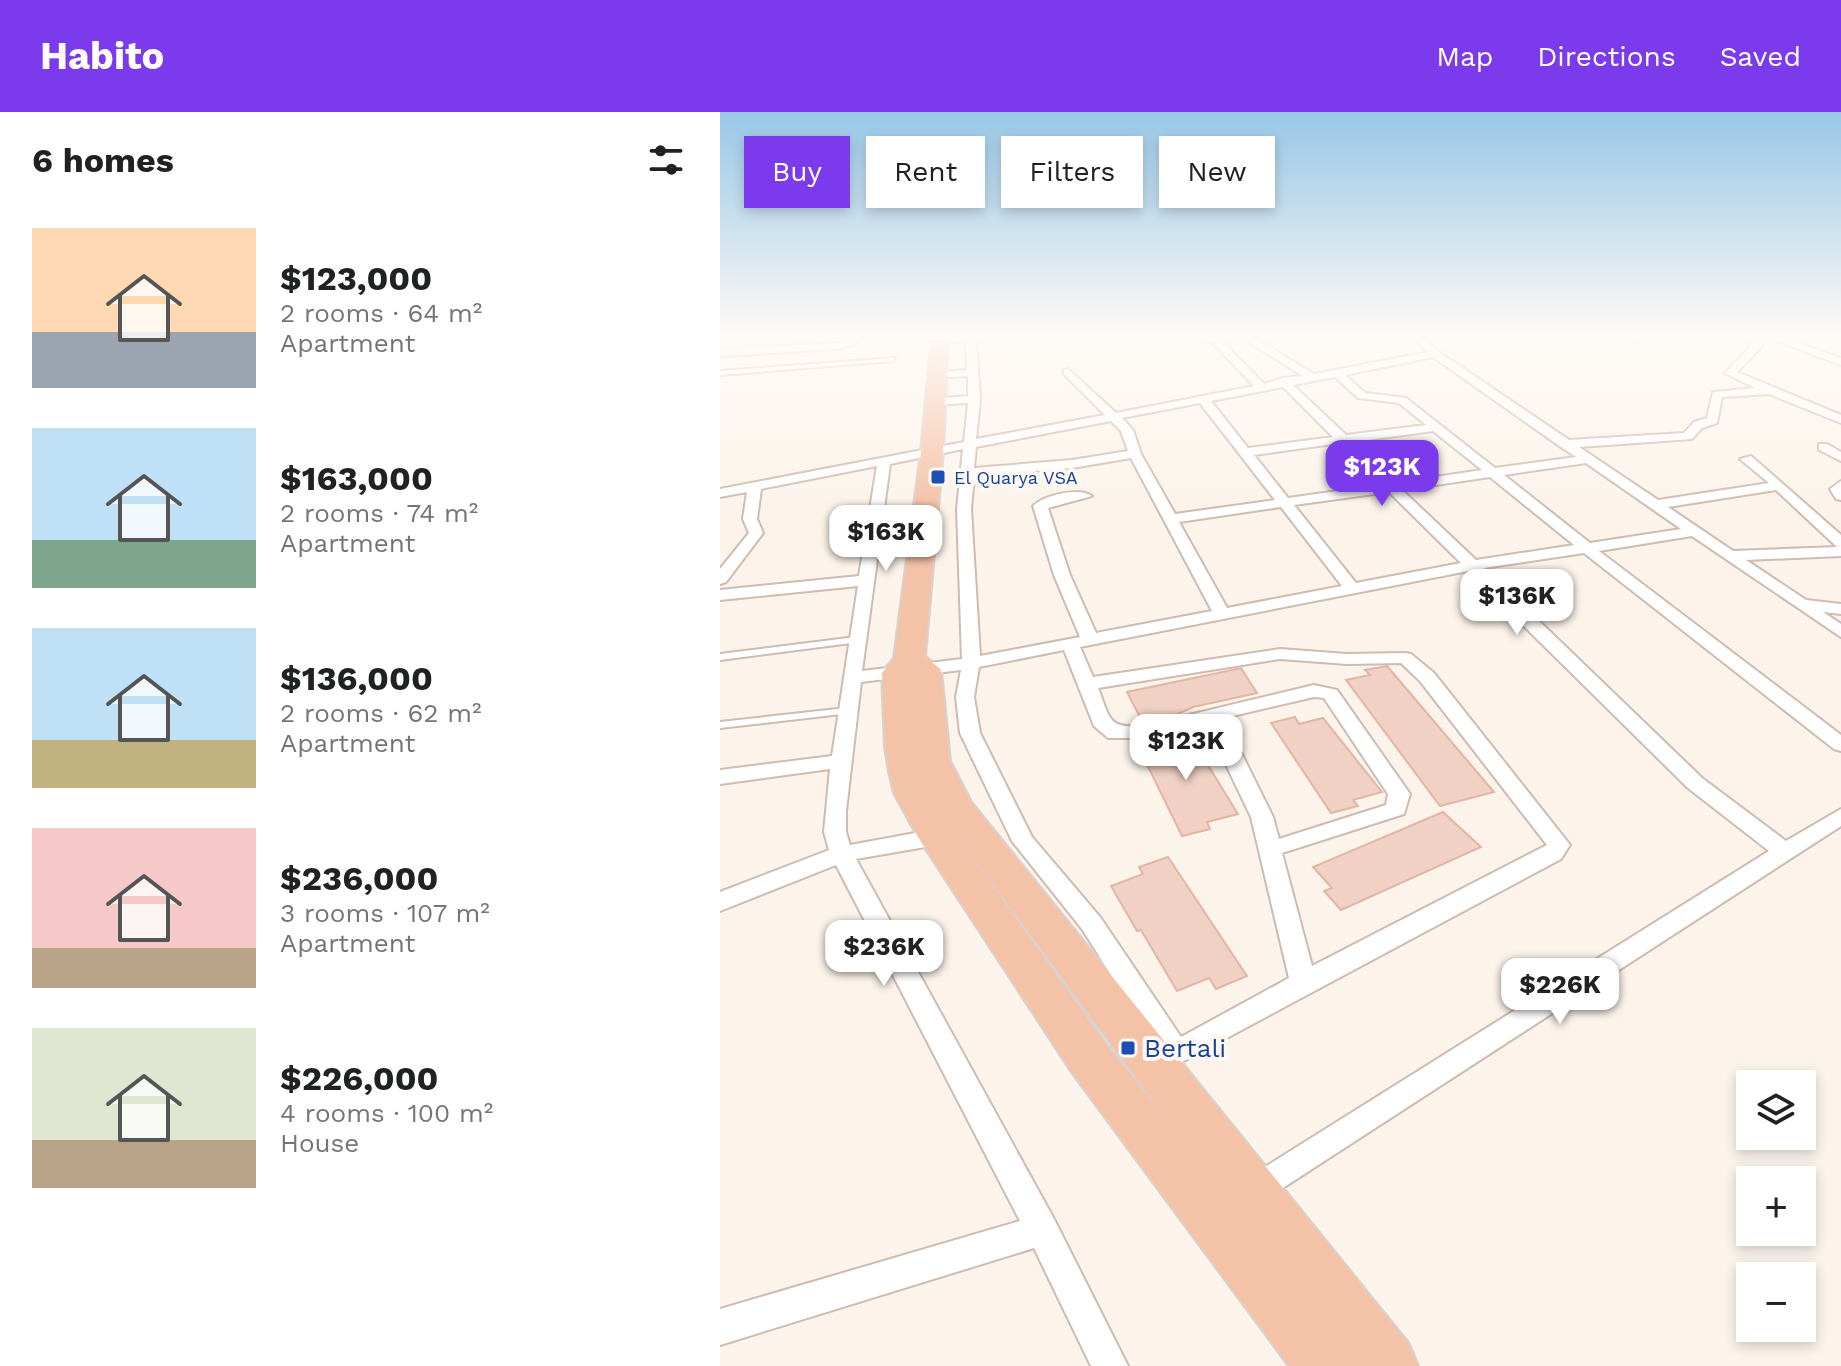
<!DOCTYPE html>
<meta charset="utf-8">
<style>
:root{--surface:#fff;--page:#f2f2f2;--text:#202124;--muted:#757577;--accent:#7c3aed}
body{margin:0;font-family:"Work Sans",sans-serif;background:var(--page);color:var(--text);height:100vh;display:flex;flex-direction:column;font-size:30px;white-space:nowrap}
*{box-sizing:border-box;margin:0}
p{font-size:26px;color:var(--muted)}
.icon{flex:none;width:44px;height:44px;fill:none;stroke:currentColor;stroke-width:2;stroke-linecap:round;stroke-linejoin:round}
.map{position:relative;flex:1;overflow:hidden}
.panel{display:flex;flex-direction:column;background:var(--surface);width:720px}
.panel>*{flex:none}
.banner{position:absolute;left:24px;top:24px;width:760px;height:72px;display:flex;gap:16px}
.fabs{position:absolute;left:1016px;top:958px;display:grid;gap:16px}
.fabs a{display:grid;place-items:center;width:80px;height:80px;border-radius:0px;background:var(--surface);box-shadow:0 4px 12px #0003;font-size:40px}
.price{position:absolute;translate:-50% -68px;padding:0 18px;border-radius:16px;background:#fff;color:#222;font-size:26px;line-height:52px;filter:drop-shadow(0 2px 4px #0008)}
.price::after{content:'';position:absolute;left:50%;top:48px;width:24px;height:18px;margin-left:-12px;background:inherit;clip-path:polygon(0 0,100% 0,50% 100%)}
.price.current{background:var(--accent);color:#fff}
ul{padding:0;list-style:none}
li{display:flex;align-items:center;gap:24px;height:200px;padding:0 32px}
li span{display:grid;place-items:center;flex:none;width:224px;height:160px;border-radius:0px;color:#555}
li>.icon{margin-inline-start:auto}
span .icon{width:96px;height:96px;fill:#fffc;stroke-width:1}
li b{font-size:34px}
h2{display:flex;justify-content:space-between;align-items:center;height:96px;padding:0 32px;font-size:34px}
.pill{padding:0 28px;border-radius:0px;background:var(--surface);box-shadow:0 4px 12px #0003;font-size:28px;line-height:72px}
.pill.current{background:var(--accent);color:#fff}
header{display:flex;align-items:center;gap:48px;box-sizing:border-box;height:112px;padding:0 40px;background:var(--accent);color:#fff}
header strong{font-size:38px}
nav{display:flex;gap:44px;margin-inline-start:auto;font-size:28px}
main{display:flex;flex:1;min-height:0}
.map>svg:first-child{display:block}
</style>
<header>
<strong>Habito</strong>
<nav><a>Map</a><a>Directions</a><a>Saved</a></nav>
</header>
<main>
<section class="panel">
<h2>6 homes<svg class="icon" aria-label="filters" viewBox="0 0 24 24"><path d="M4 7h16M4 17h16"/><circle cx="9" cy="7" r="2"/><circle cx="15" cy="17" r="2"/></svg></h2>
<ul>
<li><span style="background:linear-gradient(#ffd9b3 65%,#9aa5b1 0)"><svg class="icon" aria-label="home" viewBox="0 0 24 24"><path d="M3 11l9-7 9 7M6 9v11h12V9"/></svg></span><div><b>$123,000</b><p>2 rooms · 64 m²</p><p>Apartment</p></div></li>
<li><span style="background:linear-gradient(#bfe0f5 70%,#7fa58c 0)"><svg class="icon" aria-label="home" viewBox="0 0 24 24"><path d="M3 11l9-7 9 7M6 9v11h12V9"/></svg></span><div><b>$163,000</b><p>2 rooms · 74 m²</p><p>Apartment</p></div></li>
<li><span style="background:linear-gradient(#bfe0f5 70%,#c2b280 0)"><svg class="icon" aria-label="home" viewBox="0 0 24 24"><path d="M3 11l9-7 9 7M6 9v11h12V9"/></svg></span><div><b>$136,000</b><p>2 rooms · 62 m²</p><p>Apartment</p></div></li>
<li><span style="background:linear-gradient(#f6c9c9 75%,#b9a48a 0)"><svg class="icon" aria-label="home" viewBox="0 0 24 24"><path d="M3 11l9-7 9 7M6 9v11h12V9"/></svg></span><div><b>$236,000</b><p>3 rooms · 107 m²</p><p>Apartment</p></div></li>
<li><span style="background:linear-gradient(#dfe7d0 70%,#b9a48a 0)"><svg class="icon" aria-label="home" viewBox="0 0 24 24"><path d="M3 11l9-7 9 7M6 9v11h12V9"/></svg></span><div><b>$226,000</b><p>4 rooms · 100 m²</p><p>House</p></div></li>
</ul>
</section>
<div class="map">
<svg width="1121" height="1254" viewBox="0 0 1121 1254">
<rect width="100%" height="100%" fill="#fcf4eb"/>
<!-- building -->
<g fill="#f0d1c4" stroke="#e2b6a5" stroke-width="2">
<polygon points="667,554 774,680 720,694 626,568 650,563 645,558"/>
<polygon points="521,556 537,581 473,595 458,602 423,611 407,580"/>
<polygon points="575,605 579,612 603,606 662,680 633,688 638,694 611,701 551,611"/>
<polygon points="467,619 518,702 487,710 490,717 462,724 416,630"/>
<polygon points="723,700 761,735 621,798 604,779 612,776 593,755"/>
<polygon points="448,745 527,864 496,877 489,866 457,879 421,818 417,819 391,774 423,762 419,755"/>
</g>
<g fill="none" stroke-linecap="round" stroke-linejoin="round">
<defs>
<g id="service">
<polygon points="175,246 173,249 0,263 0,259"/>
<polygon points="136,525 140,528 139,530 0,548 0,542"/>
<polygon points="127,596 132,599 130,601 0,616 0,610"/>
</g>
<g id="minor">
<polygon points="133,222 143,222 135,232 118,237 0,244 0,238 117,231 129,228"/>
<path d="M246,222H300L256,228L260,287L256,327L385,303L344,262V258L348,257L396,301L534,274L493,231L450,222H495L544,272L563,266L583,264L516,222H528L594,262L708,240L689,222H700L719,240L849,328L964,321L974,310L987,306L993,280L1035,276L1005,261L1031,234L1021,222H1031L1042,234L1017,260L1121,303V311L1049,282L1002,285L997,311L982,316L972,327L859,335L938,388L1049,371L1020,347L1031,344L1121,423V444L1026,448L1086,488L1121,492V502L1103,500L1121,512V525L972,424L879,439L1121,623V639L1114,637L864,441L764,456L982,666L1066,729L1121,697V714L532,1096L521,1092L516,1081L521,1070L1049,739L968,676L748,459L360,535L373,565L560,537L627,542L685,541L691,542L714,561L850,733L841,747L447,958L437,954L433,946L438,937L362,817L292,729L240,621L236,585L241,558L141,570L126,699V720L130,733L217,717L225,720L228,725L225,730L217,733L136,747L334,1107L408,1254H371L314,1136L0,1233V1197L300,1109L116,753L0,799V780L109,738L104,720L110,657L0,672V658L112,644L138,474L0,488V478L139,464L157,354L41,377L37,407L43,421L6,470L0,472V457L29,421L23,407L27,380L0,385V377L244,330L248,291L214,293L208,290L214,287L248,284V264L216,266L211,263L216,260L247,258L246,229L219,232L214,229ZM713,245L841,335L856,345L775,356L686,286L645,281L625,263ZM615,265L638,286L679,291L706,313L626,323L573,273ZM563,275L613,325L528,336L491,289ZM480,291L555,388L455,402L421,342L413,318L402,306ZM391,309L401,319L408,339L352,348L254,356L256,335ZM713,319L762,358L675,371L632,330ZM620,331L661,373L568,386L534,343ZM243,337L237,397L242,547L142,559L170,352ZM411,346L492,499L376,521L350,463L328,396L372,384C359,375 325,383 313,394L334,463L360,525L260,544L251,397L254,364L352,356ZM866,351L961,417L870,431L784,363ZM770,365L854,433L756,448L682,378ZM1056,378L1117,435L1013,439L948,395ZM669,380L741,451L636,471L574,393ZM561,395L622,474L507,496L459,410ZM344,538L374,614L388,626H423L486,611L531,705L569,866L461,925L380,805L312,725L260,621L254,585L259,555ZM560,547L627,552L681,551L700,569L827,733L592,854L562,741L684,702L690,682L617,578L594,573L423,614C387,617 390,606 378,576ZM594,585L604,586L668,682L666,693L559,727L553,705L504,606Z"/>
<polygon points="898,222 913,222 921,226 916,229"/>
<polygon points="1038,222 1052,222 1121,246 1121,253"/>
<polygon points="1099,332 1107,332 1121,340 1121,349 1099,338"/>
<polygon points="1121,369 1121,388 1116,387 1110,377"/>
</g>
<path id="trunk" d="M212,222H228L223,340L205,544L221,558L230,649L251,690L689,1232L698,1254H569L351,959L198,725L174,681L169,660L165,635L162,561L174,546L201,340ZM230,714L446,1006L385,931Z"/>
</defs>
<!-- service casing -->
<use href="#service" stroke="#cebbb1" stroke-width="4"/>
<!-- minor casing -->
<use href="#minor" stroke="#cebbb1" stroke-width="4"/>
<!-- trunk casing -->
<use href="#trunk" stroke="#d9d1ce" stroke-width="4"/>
<!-- service -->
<use href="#service" fill="#fff" fill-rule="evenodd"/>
<!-- minor -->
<use href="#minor" fill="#fff" fill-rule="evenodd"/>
<!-- trunk -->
<use href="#trunk" fill="#f4c2a7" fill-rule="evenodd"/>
</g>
<!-- sky -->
<linearGradient id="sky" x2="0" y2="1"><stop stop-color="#98c7e7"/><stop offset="0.56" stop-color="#fefaf6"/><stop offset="1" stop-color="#fefaf6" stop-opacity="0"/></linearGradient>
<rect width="1121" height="398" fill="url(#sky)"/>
<!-- markers -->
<g fill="#1a4fb4" stroke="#fef8f2" stroke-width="3">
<rect x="210" y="357" width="16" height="16" rx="4"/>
<rect x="400" y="928" width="16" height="16" rx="4"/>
</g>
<g text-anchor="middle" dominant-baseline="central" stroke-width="8" stroke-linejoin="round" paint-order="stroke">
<!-- far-transit labels -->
<g font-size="18" fill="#164399" stroke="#fef8f2" text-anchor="start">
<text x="234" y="365">El Quarya VSA</text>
</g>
<!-- near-transit labels -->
<g font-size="26" fill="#164399" stroke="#fef8f2" text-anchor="start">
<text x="424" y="936">Bertali</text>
</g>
</g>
</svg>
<div class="fabs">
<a><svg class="icon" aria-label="layers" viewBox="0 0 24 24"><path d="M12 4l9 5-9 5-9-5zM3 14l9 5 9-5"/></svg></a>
<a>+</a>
<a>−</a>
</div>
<b class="price current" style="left:662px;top:396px">$123K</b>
<b class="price" style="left:166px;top:461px">$163K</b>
<b class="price" style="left:797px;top:525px">$136K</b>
<b class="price" style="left:466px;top:670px">$123K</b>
<b class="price" style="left:164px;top:876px">$236K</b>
<b class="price" style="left:840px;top:914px">$226K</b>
<div class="banner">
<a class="pill current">Buy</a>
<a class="pill">Rent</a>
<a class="pill">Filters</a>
<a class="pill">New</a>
</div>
</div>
</main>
